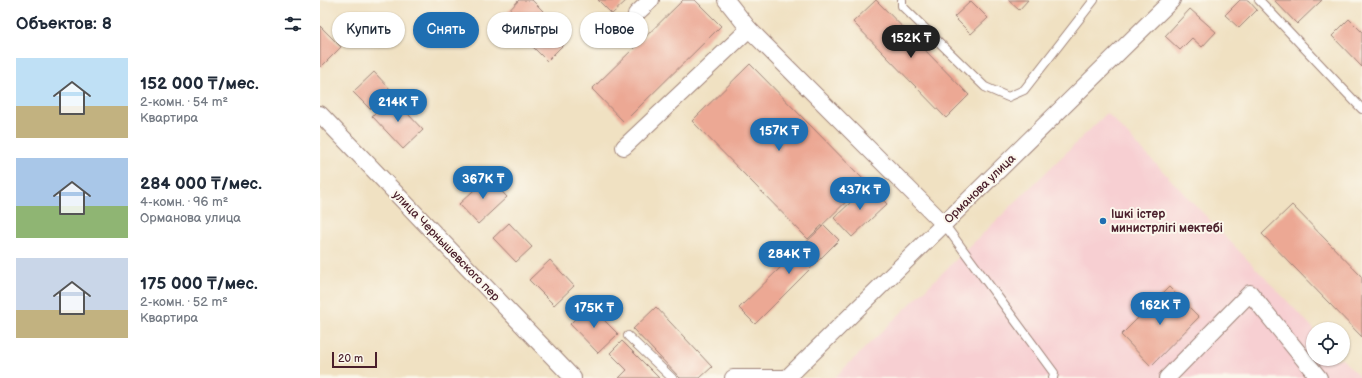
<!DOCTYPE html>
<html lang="ru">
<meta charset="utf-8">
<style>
:root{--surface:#fff;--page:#f2f2f3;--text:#1f2937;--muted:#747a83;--accent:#1f6fb2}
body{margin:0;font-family:"Balsamiq Sans",sans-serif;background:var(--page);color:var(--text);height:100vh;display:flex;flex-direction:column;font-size:15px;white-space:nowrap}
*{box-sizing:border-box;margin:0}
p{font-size:13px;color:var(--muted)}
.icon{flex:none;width:22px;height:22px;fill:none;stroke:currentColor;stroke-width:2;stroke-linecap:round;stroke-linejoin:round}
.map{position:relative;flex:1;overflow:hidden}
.sheet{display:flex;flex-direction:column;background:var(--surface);width:320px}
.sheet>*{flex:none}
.banner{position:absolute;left:12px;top:12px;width:380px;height:36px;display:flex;gap:8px}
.fabs{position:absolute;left:986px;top:322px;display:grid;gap:8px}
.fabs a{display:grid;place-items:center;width:44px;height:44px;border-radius:50%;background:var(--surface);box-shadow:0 1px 3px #0004;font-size:20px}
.scale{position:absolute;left:12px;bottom:10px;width:45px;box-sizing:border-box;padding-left:4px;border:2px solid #4a1f2b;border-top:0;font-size:11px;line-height:14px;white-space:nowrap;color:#4a1f2b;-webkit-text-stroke:3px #fbf7ec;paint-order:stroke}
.price{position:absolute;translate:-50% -34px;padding:0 9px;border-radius:14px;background:var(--accent);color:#fff;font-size:13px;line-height:26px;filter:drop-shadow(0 1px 2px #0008)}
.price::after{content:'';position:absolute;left:50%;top:24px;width:12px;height:9px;margin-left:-6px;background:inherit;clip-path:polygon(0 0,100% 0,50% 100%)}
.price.on{background:#222;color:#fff}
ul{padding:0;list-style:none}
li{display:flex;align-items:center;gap:12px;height:100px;padding:0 16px}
li span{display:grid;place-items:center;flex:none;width:112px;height:80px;border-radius:0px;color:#555}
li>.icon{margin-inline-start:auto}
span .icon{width:48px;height:48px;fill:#fffc;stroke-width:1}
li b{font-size:17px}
h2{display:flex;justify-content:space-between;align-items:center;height:48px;padding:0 16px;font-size:17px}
.chip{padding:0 14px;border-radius:18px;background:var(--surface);box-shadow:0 1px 3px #0004;font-size:14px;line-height:36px}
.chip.on{background:var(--accent);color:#fff}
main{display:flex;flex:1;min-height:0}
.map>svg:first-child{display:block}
</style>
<main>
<section class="sheet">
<h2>Объектов: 8<svg class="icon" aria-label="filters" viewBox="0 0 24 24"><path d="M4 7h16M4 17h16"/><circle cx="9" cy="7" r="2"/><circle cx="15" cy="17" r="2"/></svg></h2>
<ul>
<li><span style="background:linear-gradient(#bfe0f5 60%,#c2b280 0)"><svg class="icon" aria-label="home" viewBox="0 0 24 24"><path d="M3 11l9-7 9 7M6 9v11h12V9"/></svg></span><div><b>152 000 ₸/мес.</b><p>2-комн. · 54 m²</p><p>Квартира</p></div></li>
<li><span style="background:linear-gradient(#a9c7e8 60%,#8fb573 0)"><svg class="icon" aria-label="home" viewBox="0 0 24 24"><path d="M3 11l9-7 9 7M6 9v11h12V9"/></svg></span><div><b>284 000 ₸/мес.</b><p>4-комн. · 96 m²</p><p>Орманова улица</p></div></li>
<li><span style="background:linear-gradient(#c9d6e8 65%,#c2b280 0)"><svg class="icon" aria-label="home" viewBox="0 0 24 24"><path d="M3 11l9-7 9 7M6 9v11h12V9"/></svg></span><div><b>175 000 ₸/мес.</b><p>2-комн. · 52 m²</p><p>Квартира</p></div></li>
</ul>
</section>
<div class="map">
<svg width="1042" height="378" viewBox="0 0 1042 378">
<rect width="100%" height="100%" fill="#fbf7ec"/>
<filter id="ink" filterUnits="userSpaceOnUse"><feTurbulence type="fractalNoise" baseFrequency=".025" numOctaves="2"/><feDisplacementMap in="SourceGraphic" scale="8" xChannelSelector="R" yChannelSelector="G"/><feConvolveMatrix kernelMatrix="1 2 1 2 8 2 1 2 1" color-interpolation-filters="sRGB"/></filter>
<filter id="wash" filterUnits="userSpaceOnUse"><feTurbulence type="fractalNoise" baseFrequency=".012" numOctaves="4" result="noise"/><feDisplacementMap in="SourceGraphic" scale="16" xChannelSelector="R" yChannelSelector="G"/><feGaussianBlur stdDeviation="0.9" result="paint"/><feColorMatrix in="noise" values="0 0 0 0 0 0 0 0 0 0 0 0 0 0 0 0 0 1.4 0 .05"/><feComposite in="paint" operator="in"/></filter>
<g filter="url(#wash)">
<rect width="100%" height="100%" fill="#f0e1c2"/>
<!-- built -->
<polygon fill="#f7cfd2" points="787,113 994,329 993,359 1022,359 1041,378 514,378"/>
<g id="blocks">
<!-- building -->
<g fill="#eca894">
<polygon points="199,0 212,0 250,38 227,61 183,17"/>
<polygon points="278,0 307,0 292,14"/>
<polygon points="363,0 375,0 401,26 304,122 272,89"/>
<polygon points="556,0 649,95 626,118 533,22"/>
<polygon points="688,0 708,0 699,10"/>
<polygon points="920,0 928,0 937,10 919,28 905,15"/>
<polygon points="954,0 1002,0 977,24"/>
<polygon points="651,1 668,18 651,34 634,17"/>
<polygon points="870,9 896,32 882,47 872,38 860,50 845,36"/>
<polygon points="1029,19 1042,32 1042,67 1012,36"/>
<polygon points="0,26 21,47 1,67 0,66"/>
<polygon points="430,64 546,182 488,239 372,121"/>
<polygon points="54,72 70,89 50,109 33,92"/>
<polygon points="72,97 103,130 83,149 52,116"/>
<polygon points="168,177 187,197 158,224 139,204"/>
<polygon points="549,185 567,204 532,237 514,218"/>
<polygon points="972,205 1042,277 1042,337 942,234"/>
<polygon points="189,223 212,247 196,262 173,238"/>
<polygon points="504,225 519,240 435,324 419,308"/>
<polygon points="230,260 254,286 234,305 209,280"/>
<polygon points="849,287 879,317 831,366 801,335"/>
<polygon points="269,305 298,334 278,353 250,324"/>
<polygon points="336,307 392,367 380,378 360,378 313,329"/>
<polygon points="302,341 339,378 299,378 307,370 290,353"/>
</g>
</g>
</g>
<g filter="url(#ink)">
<use href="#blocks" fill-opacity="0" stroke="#9d8076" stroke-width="1"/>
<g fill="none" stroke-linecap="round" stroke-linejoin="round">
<defs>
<g id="lane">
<polyline points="582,0 582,6 665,87 688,97 704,90 774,0"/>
<polyline points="939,0 1042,109"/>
<polyline points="624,224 734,373 733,378"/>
<polyline points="308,336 352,378"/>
</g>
<g id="street">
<polyline points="406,0 429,29"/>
<polyline points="316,14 331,0"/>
<polyline points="0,114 253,378"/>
<polyline points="304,147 429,29 624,224"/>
<polyline points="413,378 467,378 852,0"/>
<polyline points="847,378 930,293 999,378"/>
</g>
</defs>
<!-- lane casing -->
<use href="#lane" stroke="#9d8076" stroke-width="10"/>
<!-- street casing -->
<use href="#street" stroke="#9d8076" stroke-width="18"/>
<!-- lane -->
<use href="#lane" stroke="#fff" stroke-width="8"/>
<!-- street -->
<use href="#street" stroke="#fff" stroke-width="16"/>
</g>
</g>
<!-- markers -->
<circle fill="#1f6fb2" stroke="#fbf7ec" stroke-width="1.5" cx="783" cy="221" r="4"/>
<g text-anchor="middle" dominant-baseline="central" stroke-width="4" stroke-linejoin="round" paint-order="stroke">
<!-- street labels -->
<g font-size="12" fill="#4a1f2b" stroke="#fbf7ec">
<text transform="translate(660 189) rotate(-44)">Орманова улица</text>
<text transform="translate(126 246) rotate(46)">улица Чернышевского пер</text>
</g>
<!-- poi labels -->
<g font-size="12" font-weight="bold" fill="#4a1f2b" stroke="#fbf7ec" text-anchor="start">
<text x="791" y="214">Ішкі істер<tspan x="791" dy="14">министрлігі мектебі</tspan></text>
</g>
</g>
</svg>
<div class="fabs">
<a><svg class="icon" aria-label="locate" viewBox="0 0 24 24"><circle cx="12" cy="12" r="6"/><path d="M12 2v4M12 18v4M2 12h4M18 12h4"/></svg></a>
</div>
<div class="scale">20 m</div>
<b class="price on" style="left:591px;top:59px">152K ₸</b>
<b class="price" style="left:78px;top:123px">214K ₸</b>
<b class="price" style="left:459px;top:152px">157K ₸</b>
<b class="price" style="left:163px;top:200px">367K ₸</b>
<b class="price" style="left:540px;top:211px">437K ₸</b>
<b class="price" style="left:469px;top:275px">284K ₸</b>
<b class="price" style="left:840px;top:326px">162K ₸</b>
<b class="price" style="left:274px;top:329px">175K ₸</b>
<div class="banner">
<a class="chip">Купить</a>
<a class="chip on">Снять</a>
<a class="chip">Фильтры</a>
<a class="chip">Новое</a>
</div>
</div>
</main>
